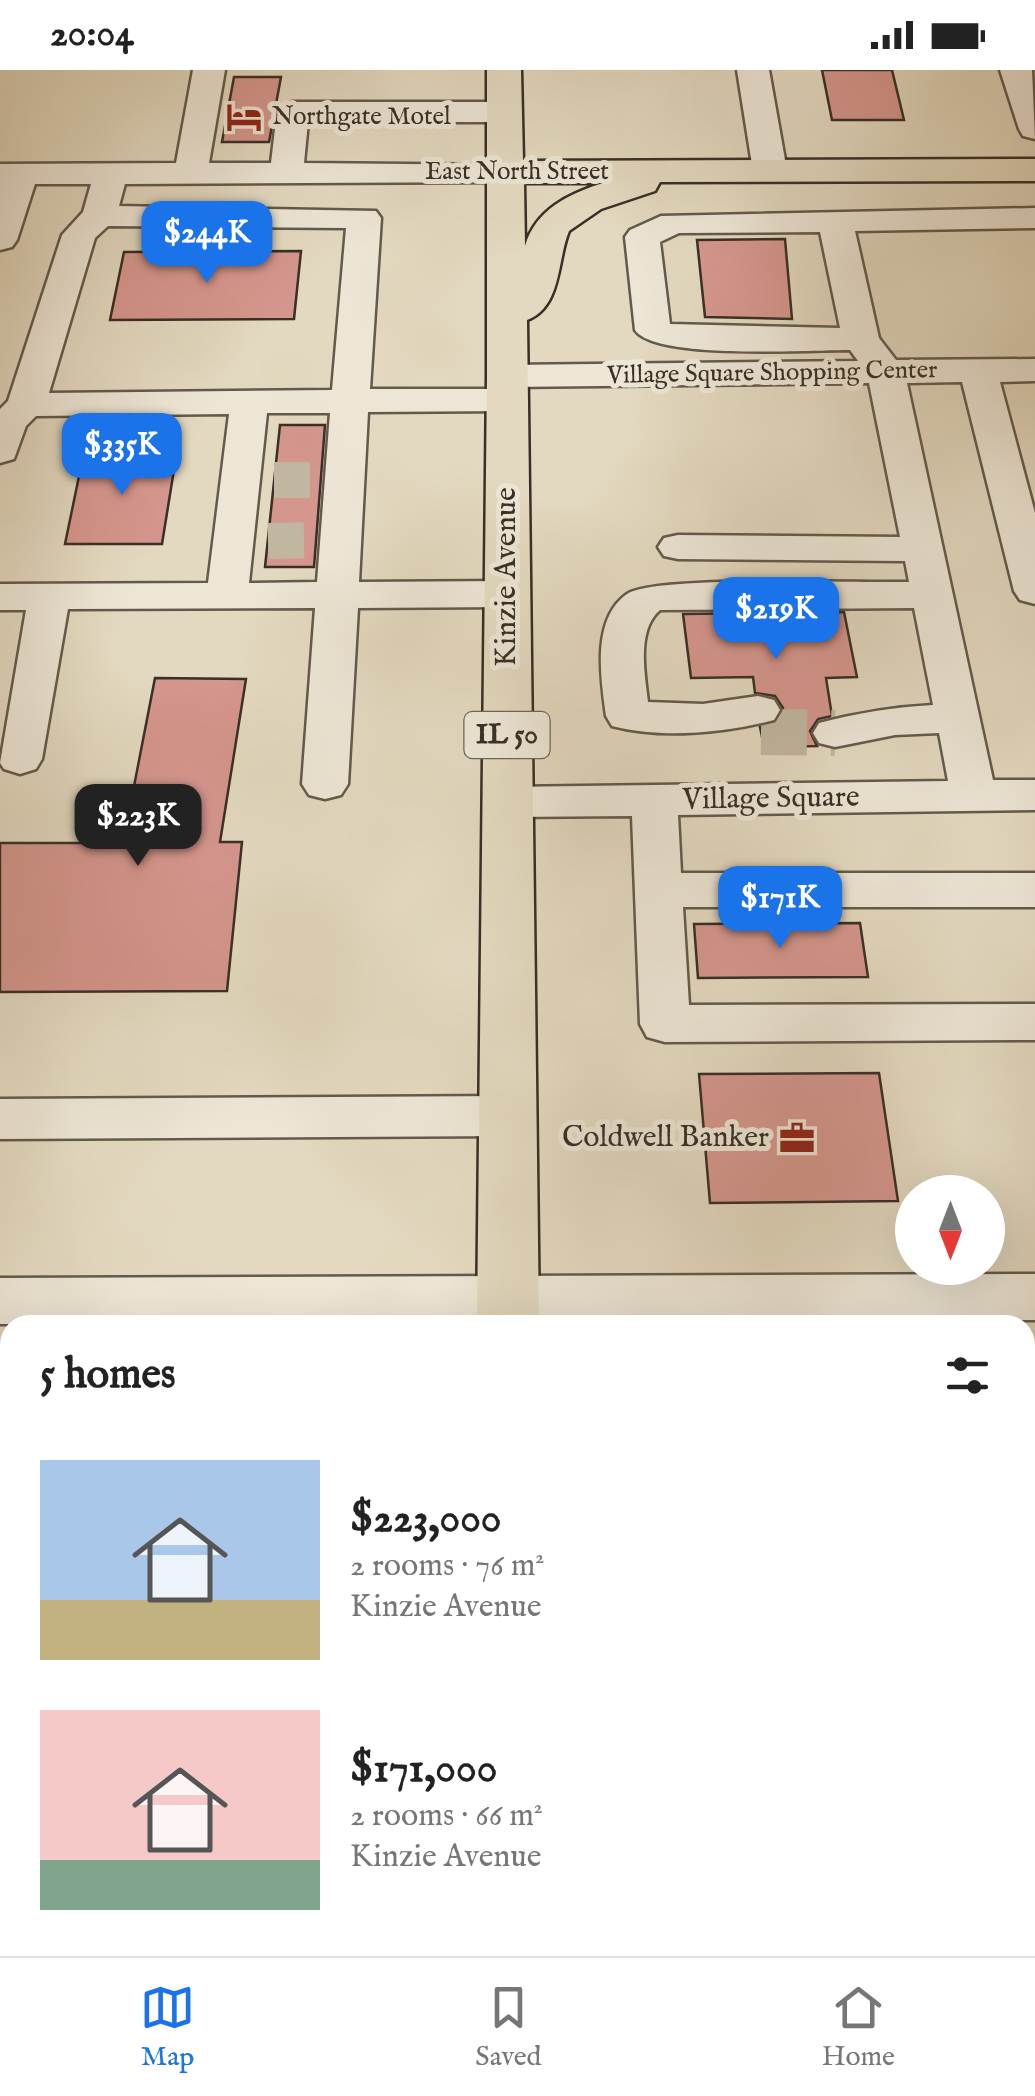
<!DOCTYPE html>
<meta charset="utf-8">
<style>
:root{--surface:#fff;--page:#f6f6f6;--text:#222;--muted:#767676;--line:#e0e0e0;--accent:#1a73e8}
body{margin:0;font-family:"IM FELL English",serif;background:var(--page);color:var(--text);height:100vh;display:flex;flex-direction:column;font-size:38px;white-space:nowrap}
*{box-sizing:border-box;margin:0}
p{font-size:32px;color:var(--muted)}
.icon{flex:none;width:55px;height:55px;fill:none;stroke:currentColor;stroke-width:2;stroke-linecap:round;stroke-linejoin:round}
.map{position:relative;flex:1;overflow:hidden}
.sheet{position:absolute;left:0px;top:1245px;width:1035px;height:642px;display:flex;flex-direction:column;background:var(--surface);border-radius:30px 30px 0 0;box-shadow:0 10px 40px #0002}
.sheet>*{flex:none}
.needle{width:65px;rotate:180deg}
.tools{position:absolute;left:895px;top:1105px;display:grid;gap:20px}
.tools a{display:grid;place-items:center;width:110px;height:110px;border-radius:50%;background:var(--surface);box-shadow:0 10px 40px #0002;font-size:50px}
.price{position:absolute;translate:-50% -85px;padding:0 22px;border-radius:20px;background:var(--accent);color:#fff;font-size:32px;line-height:65px;filter:drop-shadow(0 2px 5px #0008)}
.price::after{content:'';position:absolute;left:50%;top:60px;width:30px;height:22px;margin-left:-15px;background:inherit;clip-path:polygon(0 0,100% 0,50% 100%)}
.price.selected{background:#222;color:#fff}
ul{padding:0;list-style:none}
li{display:flex;align-items:center;gap:30px;height:250px;padding:0 40px}
li span{display:grid;place-items:center;flex:none;width:280px;height:200px;border-radius:0px;color:#555}
li>.icon{margin-inline-start:auto}
span .icon{width:120px;height:120px;fill:#fffc;stroke-width:1}
li b{font-size:42px}
h2{display:flex;justify-content:space-between;align-items:center;height:120px;padding:0 40px;font-size:42px}
.status{display:flex;justify-content:space-between;align-items:center;height:70px;padding:0 50px;background:var(--surface);direction:ltr}
.status svg{height:28px;fill:currentColor}
.dock{display:flex;justify-content:space-around;align-items:center;height:140px;border-top:2px solid var(--line);background:var(--surface);font-size:28px;color:var(--muted)}
.dock a{display:grid;justify-items:center;gap:5px}
.dock .selected{color:var(--accent)}
.map>svg:first-child{display:block}
</style>
<div class="status"><b>20:04</b><svg viewBox="0 0 49 12"><path d="M0 12V9h3v3zM5 12V6h3v6zM10 12V3h3v9zM15 12V0h3v12zM26 1h20v11H26zM47 4h2v5h-2z"/></svg></div>
<div class="map">
<svg width="1035" height="1886" viewBox="0 0 1035 1886">
<rect width="100%" height="100%" fill="#e3d9c0"/>
<filter id="stains"><feTurbulence type="fractalNoise" baseFrequency=".002" numOctaves="4"/><feColorMatrix values="0 0 0 0 .2 0 0 0 0 .09 0 0 0 0 .02 0 0 0 .5 -.17"/></filter>
<radialGradient id="worn" r=".72"><stop offset=".6" stop-color="#630" stop-opacity="0"/><stop offset="1" stop-color="#630" stop-opacity=".3"/></radialGradient>
<!-- building -->
<g fill="#d5968d" stroke="#382f26" stroke-width="2.5">
<polygon points="822,0 892,0 904,50 832,50"/>
<polygon points="234,7 281,7 269,72 222,72"/>
<polygon points="785,169 792,249 705,247 697,170"/>
<polygon points="301,181 294,249 110,250 124,182"/>
<polygon points="280,355 325,355 314,497 265,497"/>
<polygon points="177,381 162,474 65,474 84,382"/>
<polygon points="844,542 857,607 826,608 832,646 818,649 810,661 817,676 764,677 760,657 777,652 783,638 775,626 755,623 753,607 691,608 683,544"/>
<polygon points="155,608 246,609 220,772 242,772 227,921 0,922 0,773 123,773"/>
<polygon points="860,853 868,907 698,908 694,854"/>
<polygon points="879,1003 898,1131 710,1133 699,1004"/>
</g>
<g fill="none" stroke-linecap="round" stroke-linejoin="round">
<!-- minor-tunnel-far1 -->
<g stroke="#c1b7a1" stroke-width="36" stroke-dasharray="36 18" stroke-linecap="butt">
<polyline points="274,410 323,410"/>
<polyline points="268,471 318,470"/>
</g>
<!-- minor-tunnel -->
<polyline stroke="#c1b7a1" stroke-width="46" stroke-dasharray="46 24" stroke-linecap="butt" points="761,662 835,663"/>
<defs>
<g id="minor">
<path d="M193,0H225L209,93H271L277,42L282,35L293,32H505L516,35L521,42L516,49L505,52H308L304,93L519,95L524,102L519,109L507,112L125,114L119,136L376,141L381,148L370,319H508L521,322L527,330L521,338L508,341L368,342L359,512L507,511L522,515L528,524L522,533L507,537L358,538L348,714L341,725L325,729L309,725L302,714L315,538L68,539L42,689L36,699L20,704L4,699L0,693L26,540H0V514L208,513L229,344L36,346L26,356L14,389L0,393V339L8,331L62,165L83,142L91,114H35L17,170L12,177L0,180V94L176,93ZM108,156L346,158L332,320L49,323L95,168ZM267,343H330L317,512L249,513Z"/>
<polygon points="737,0 769,0 787,101 782,108 758,108 753,101"/>
<polygon points="1000,0 1032,0 1035,69 1023,66 1019,59"/>
<path d="M1035,138V158L855,161L879,268L896,290L1035,289V311L1000,312L1035,443V534L1020,530L1014,521L962,312L907,313L993,710H1035V740L678,745L681,803H1035V837H683L689,935L1035,934V970L665,972L647,967L640,954L632,746L507,747L491,743L484,732L491,721L507,717L948,711L939,663L895,665L835,677L819,673L813,663L819,653C857,643 894,637 933,635L914,538L660,540C636,560 645,605 648,632L703,634L758,626L774,630L780,640L774,650C724,663 662,669 612,656L606,646C601,609 591,549 627,524C654,505 863,513 909,512L905,491L678,489L664,486L658,477L664,468L678,465L900,467L869,313L508,317L495,314L489,306L495,298L508,295L858,291L850,280C810,280 655,290 635,260L625,167L630,160L661,146ZM820,162L840,258L670,254L660,172L679,163Z"/>
<polygon points="506,1026 524,1032 532,1046 524,1060 506,1066 0,1069 0,1029"/>
<polygon points="1035,1204 1035,1250 0,1254 0,1208"/>
<polygon points="10,1276 10,1324 0,1325 0,1277"/>
<rect x="0" y="1380" width="10" height="52"/>
<rect x="1025" y="1470" width="10" height="54"/>
</g>
<g id="major">
<path d="M487,0H521L523,91L1035,89V111L660,112L655,121L601,139L569,161C557,189 562,237 527,250L539,1255H477L487,306ZM524,113H603C569,124 536,139 525,176Z"/>
<polygon points="473,1878 548,1878 549,1886 473,1886"/>
</g>
</defs>
<!-- minor casing -->
<use href="#minor" stroke="#635a4c" stroke-width="5"/>
<!-- major casing -->
<use href="#major" stroke="#382f26" stroke-width="5"/>
<!-- minor -->
<use href="#minor" fill="#ede6d6" fill-rule="evenodd"/>
<!-- major -->
<use href="#major" fill="#e3d9c0" fill-rule="evenodd"/>
</g>
<!-- icons -->
<defs>
<symbol id="hotel-bare" viewBox="-9 -9 18 18"><path d="M-6-4.5h1.5V1H6V5H4.5V3h-9V5H-6ZM-4 0a1.8 1.8 0 1 1 3.6 0ZM.5 0V-2.5h3Q6-2.5 6 0Z" fill="#8f2418" stroke="#ede6d6" stroke-width="2.5" paint-order="stroke"/></symbol>
<symbol id="office-bare" viewBox="-9 -9 18 18"><path d="M-6-3h4V-5.5h4V-3h4V5H-6ZM-1-4.5V-3h2v-1.5ZM-6 0V1H6V0Z" fill="#8f2418" stroke="#ede6d6" stroke-width="2.5" paint-order="stroke"/></symbol>
</defs>
<g fill-rule="evenodd">
<use href="#hotel-bare" x="219" y="22" width="50" height="50"/>
<use href="#office-bare" x="772" y="1043" width="50" height="50"/>
</g>
<g text-anchor="middle" dominant-baseline="central" stroke-width="10" stroke-linejoin="round" paint-order="stroke">
<!-- far-poi labels -->
<g font-size="25" fill="#382f26" stroke="#ede6d6" text-anchor="start">
<text x="272" y="47">Northgate Motel</text>
</g>
<!-- far-street labels -->
<g font-size="25" fill="#382f26" stroke="#ede6d6">
<text x="517" y="102">East North Street</text>
<text transform="translate(772 303) rotate(-1)">Village Square Shopping Center</text>
</g>
<!-- shield labels -->
<rect fill="#ede6d6" stroke="#6e665b" stroke-width="2.5" x="464.5" y="642" width="85" height="46" rx="8"/>
<g font-size="28" font-weight="bold" fill="#382f26">
<text x="507" y="665">IL 50</text>
</g>
<!-- street labels -->
<g font-size="30" fill="#382f26" stroke="#ede6d6">
<text transform="translate(507 507) rotate(-90)">Kinzie Avenue</text>
<text transform="translate(771 729) rotate(-1)">Village Square</text>
</g>
<!-- poi labels -->
<g font-size="30" fill="#382f26" stroke="#ede6d6" text-anchor="end">
<text x="769" y="1068">Coldwell Banker</text>
</g>
</g>
<rect width="100%" height="100%" filter="url(#stains)"/>
<rect width="100%" height="100%" fill="url(#worn)"/>
</svg>
<div class="tools">
<a><svg class="needle" viewBox="-14 -14 28 28"><path d="M0-13l5 13h-10z" fill="#e53935"/><path d="M0 13l5-13h-10z" fill="#767676"/></svg></a>
</div>
<b class="price" style="left:207px;top:216px">$244K</b>
<b class="price" style="left:122px;top:428px">$335K</b>
<b class="price" style="left:776px;top:592px">$219K</b>
<b class="price selected" style="left:138px;top:799px">$223K</b>
<b class="price" style="left:780px;top:881px">$171K</b>
<section class="sheet">
<h2>5 homes<svg class="icon" aria-label="filters" viewBox="0 0 24 24"><path d="M4 7h16M4 17h16"/><circle cx="9" cy="7" r="2"/><circle cx="15" cy="17" r="2"/></svg></h2>
<ul>
<li><span style="background:linear-gradient(#a9c7e8 70%,#c2b280 0)"><svg class="icon" aria-label="home" viewBox="0 0 24 24"><path d="M3 11l9-7 9 7M6 9v11h12V9"/></svg></span><div><b>$223,000</b><p>2 rooms · 76 m²</p><p>Kinzie Avenue</p></div></li>
<li><span style="background:linear-gradient(#f6c9c9 75%,#7fa58c 0)"><svg class="icon" aria-label="home" viewBox="0 0 24 24"><path d="M3 11l9-7 9 7M6 9v11h12V9"/></svg></span><div><b>$171,000</b><p>2 rooms · 66 m²</p><p>Kinzie Avenue</p></div></li>
</ul>
</section>
</div>
<nav class="dock">
<a class="selected"><svg class="icon" aria-label="map" viewBox="0 0 24 24"><path d="M3 6l6-2 6 2 6-2v14l-6 2-6-2-6 2zM9 4v14M15 6v14"/></svg>Map</a>
<a><svg class="icon" aria-label="saved" viewBox="0 0 24 24"><path d="M7 4h10v16l-5-4-5 4z"/></svg>Saved</a>
<a><svg class="icon" aria-label="home" viewBox="0 0 24 24"><path d="M3 11l9-7 9 7M6 9v11h12V9"/></svg>Home</a>
</nav>
